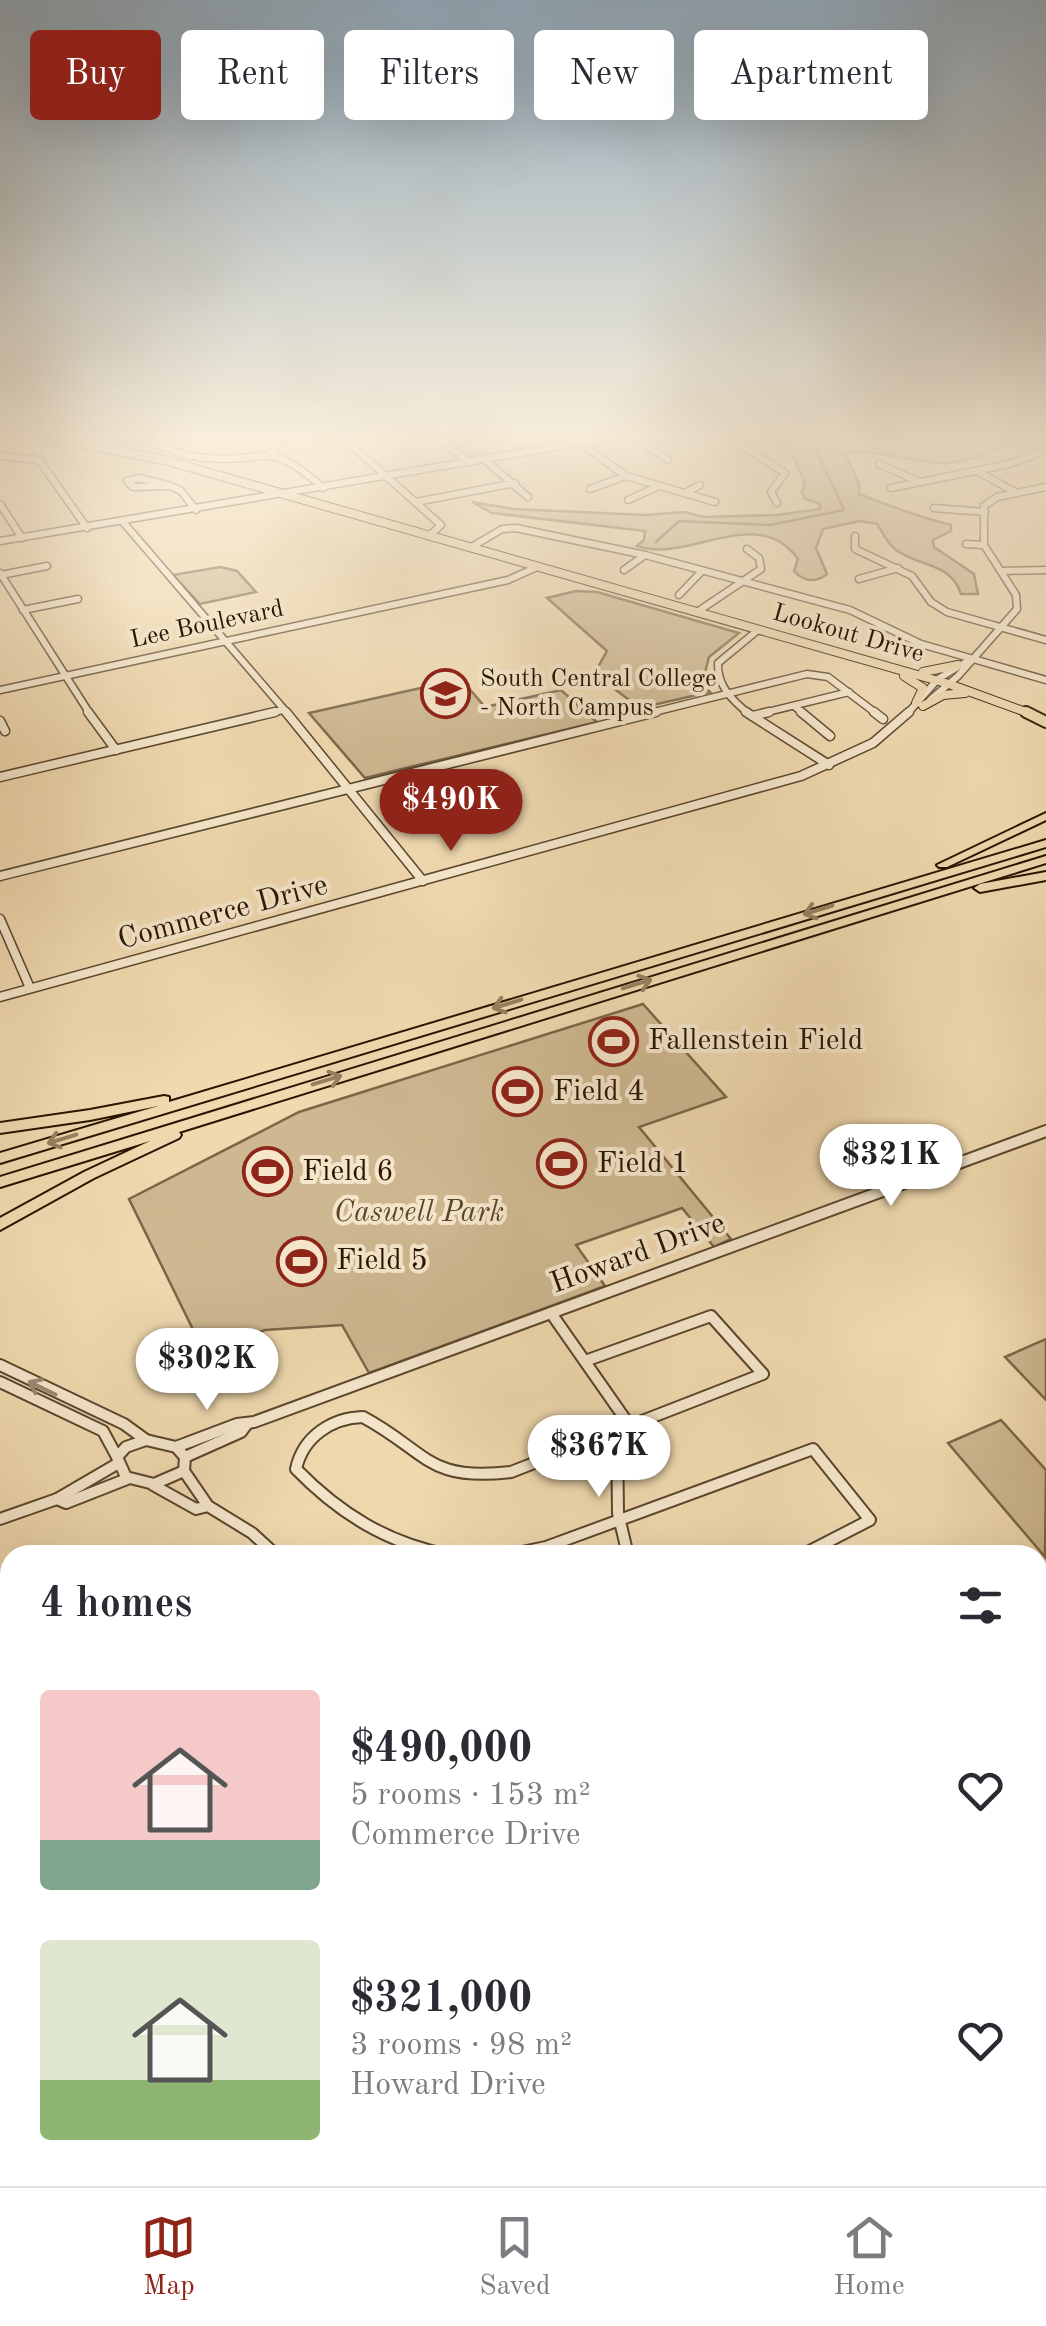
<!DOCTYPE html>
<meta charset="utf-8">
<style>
:root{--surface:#fff;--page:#f7f7f7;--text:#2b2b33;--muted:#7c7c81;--line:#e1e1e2;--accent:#8f2418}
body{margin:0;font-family:"Old Standard TT",serif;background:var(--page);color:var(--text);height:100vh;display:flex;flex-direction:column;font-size:38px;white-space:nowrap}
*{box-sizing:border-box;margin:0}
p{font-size:32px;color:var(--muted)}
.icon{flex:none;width:55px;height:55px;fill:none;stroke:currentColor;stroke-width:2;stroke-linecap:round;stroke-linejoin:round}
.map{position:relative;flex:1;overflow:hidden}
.side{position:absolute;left:0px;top:1545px;width:1048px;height:642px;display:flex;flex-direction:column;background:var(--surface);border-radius:30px 30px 0 0;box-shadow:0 10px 40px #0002}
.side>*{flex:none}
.top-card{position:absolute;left:30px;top:30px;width:988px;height:90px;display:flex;gap:20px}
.price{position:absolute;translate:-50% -85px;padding:0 22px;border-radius:35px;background:#fff;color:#222;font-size:32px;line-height:65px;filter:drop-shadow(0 2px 5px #0008)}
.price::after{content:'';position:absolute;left:50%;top:60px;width:30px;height:22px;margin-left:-15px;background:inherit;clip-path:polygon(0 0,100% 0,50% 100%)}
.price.selected{background:var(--accent);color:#fff}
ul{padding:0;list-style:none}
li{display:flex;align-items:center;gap:30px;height:250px;padding:0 40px}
li span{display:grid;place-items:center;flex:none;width:280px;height:200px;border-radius:10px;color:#555}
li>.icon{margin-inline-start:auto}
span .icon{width:120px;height:120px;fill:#fffc;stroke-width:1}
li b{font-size:42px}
h2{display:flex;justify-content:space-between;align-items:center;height:120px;padding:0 40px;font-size:42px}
.chip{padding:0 35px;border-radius:10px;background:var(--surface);box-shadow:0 10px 40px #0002;font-size:35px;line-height:90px}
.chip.selected{background:var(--accent);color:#fff}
.menu{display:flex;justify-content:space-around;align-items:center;height:140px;border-top:2px solid var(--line);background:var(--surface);font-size:28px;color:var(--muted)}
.menu a{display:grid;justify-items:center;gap:5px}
.menu .selected{color:var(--accent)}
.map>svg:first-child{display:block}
</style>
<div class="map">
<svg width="1046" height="2186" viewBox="0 0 1046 2186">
<rect width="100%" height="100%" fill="#f0d9af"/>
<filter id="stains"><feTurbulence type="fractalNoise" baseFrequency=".002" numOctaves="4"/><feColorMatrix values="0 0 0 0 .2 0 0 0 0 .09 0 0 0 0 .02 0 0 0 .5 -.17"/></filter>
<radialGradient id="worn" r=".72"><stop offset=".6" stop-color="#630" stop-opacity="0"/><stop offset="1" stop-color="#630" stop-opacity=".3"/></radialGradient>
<!-- green -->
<g fill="#ceb891" stroke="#7b6648" stroke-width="2.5">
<polygon points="444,437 577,437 582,440 472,459"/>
<path d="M770,437H813L810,443L825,444L836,437H1033C1003,445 977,462 945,463C910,464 880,447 845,454L859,484V494C889,506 920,517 951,525V531L933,540L934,547L974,574L978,594H961C951,562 919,567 896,550C888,544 882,532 877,524L860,521L823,529L816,548L827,574C816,583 804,582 794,571L798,559C757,502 689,564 637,546L644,540L645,531L492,513L472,502L514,509L645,515L684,512L704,517L776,515L820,509V504L805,499L802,492L805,483L795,460Z"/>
<polygon points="220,567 237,571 256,592 200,604 173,575"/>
<polygon points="576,591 597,592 739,633 709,657 702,684 710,692 640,708 594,674 607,651 547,598"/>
<polygon points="461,679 485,707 561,690 597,722 365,778 309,713"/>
<polygon points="643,1004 726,1097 639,1127 731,1239 714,1247 682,1208 576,1245 605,1286 369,1373 342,1325 265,1330 204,1352 129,1199 299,1112"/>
<polygon points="1046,1339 1046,1400 1005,1357"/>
<polygon points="1001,1420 1046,1470 1045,1557 948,1443"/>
<polygon points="1038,1672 1046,1683 1046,2186 613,2186 609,2178 1038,2178"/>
</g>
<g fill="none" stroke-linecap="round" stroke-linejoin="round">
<!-- stream -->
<g stroke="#776246" stroke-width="2.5">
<polyline points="873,437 944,437"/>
<polyline points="656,542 679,521 770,525 844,510 816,449 817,442 828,437"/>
</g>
<defs>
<g id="minor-far3">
<path d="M136,437C159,445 181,456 205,458C269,464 267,437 323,488"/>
<polyline points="342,437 441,525 429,536"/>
<polyline points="436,437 469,462"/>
<polyline points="635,437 668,460"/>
<polyline points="728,437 785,473 771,492 777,503"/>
<polyline points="580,443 626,476 715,502"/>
<polyline points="103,447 125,437"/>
<polyline points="271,453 284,437"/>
<polyline points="0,456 39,460 87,528"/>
<polyline points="485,460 528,497"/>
<polyline points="879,464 920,482"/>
<polyline points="977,471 1017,493"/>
<polygon points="139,478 171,486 133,487 127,481"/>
<polyline points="171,486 181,491 196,510"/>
<polyline points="891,488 1009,464 1046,450"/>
<polyline points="590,489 626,476"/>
<polyline points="685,493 700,485"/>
<polyline points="628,500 657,487"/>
<polyline points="416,502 515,483"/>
<polyline points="0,504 22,538"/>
<polyline points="934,508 985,512"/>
<polyline points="123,522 288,714"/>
<polyline points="855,536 855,549 912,576 931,602 947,612 1046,640"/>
<polyline points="0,541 614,437"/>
<polyline points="966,544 984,545"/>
<polyline points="470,548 502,529 516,528 645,555 850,610 921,644 1046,680"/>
<polyline points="624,570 645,555"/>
<polyline points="1001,571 1046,570"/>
<polyline points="0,573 90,714"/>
<polyline points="1,575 47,566"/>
<polyline points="859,579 898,568"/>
<polyline points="679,595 702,571"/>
<polyline points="23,610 78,599"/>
<polyline points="697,612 761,569 759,558 747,549"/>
<polyline points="0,690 508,580 537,567"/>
<polyline points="930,700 958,676 1017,609 1016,595 984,545 984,506 997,497 1046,487"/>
<polyline points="794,706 804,714"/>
<polyline points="264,714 283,710"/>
<polyline points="646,714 807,674 828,677 877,714"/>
<path d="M749,714C732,700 717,686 718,663L758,630"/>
<polyline points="759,714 849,692"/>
<polyline points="907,714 938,679 971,659"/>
</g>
<g id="minor-far2">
<polyline points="88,712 116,750"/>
<polyline points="286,712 423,881"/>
<polyline points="746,712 829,765"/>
<polyline points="801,712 830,736"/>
<polyline points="874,712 883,719"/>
<polyline points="753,716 769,712"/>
<polyline points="0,721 5,731"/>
<polyline points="0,777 275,712"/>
<polyline points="0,876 656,712"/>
<polyline points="0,919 30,988"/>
<polyline points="0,997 801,776 873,743 909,712"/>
</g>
<g id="minor-far1">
<polyline points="551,1313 630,1426"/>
<polyline points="0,1365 124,1424 146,1440"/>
<polyline points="0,1382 103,1431 117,1457"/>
<polyline points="617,1431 618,1513 628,1555"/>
<polygon points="146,1440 176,1447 185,1457 184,1471 154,1484 126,1477 117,1457 126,1447"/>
<polyline points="176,1447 237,1424 254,1422 1046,1131"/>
<polyline points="185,1457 241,1432 247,1424"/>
<polyline points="184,1471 208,1506 252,1533 276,1555"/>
<polyline points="153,1485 196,1509 208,1506"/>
<polyline points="57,1499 66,1503 127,1479"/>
<polyline points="0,1519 57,1499 117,1464"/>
<path d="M449,1555C387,1543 340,1514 296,1469C303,1437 331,1418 363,1417C428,1452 427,1482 511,1472L763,1374L711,1316L585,1361"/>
<polyline points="508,1555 546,1547 813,1449 870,1520 802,1555"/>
</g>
<g id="minor">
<polyline points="445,1554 449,1555"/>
<polyline points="508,1555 512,1554"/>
<polyline points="0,2063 10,2058"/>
<polyline points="430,2178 438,2186"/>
<polyline points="592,2178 596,2186"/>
<polyline points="96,2186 113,2178"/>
<polyline points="330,2186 333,2178"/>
</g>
<g id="major-far1">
<polyline points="0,438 79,443 168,461 949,684 1031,714"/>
<polyline points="923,672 958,665"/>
<polyline points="904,676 923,688 916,703"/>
<polyline points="923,706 943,695 965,693"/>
</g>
<polyline id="major" points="1026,712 1046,722"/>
<g id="highway">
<polygon points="1046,813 1046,820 947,867 939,867 937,865"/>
<polygon points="1046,840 1046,847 0,1163 0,1153 158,1106 90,1120 0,1133 0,1123 90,1110 164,1096 169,1097 169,1102"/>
<polygon points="1046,856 1046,863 179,1132 181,1135 179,1138 94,1178 0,1230 0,1218 84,1172 150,1141 0,1187 0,1177"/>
<polygon points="1046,872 1046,880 980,892 974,888 980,884"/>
</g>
</defs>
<!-- minor-far3 casing -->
<use href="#minor-far3" stroke="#5a452c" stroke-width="9"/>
<!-- minor-far2 casing -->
<use href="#minor-far2" stroke="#5a452c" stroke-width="11"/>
<!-- minor-far1 casing -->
<use href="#minor-far1" stroke="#5a452c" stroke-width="14"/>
<!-- minor casing -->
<use href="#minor" stroke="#5a452c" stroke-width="16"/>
<!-- major-far1 casing -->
<use href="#major-far1" stroke="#281400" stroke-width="10"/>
<!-- major casing -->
<use href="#major" stroke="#281400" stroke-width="14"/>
<!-- highway casing -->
<use href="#highway" stroke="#281400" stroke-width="4"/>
<!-- minor-far3 -->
<use href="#minor-far3" stroke="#f5e6cb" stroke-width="6"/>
<!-- minor-far2 -->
<use href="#minor-far2" stroke="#f5e6cb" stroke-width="8"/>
<!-- minor-far1 -->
<use href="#minor-far1" stroke="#f5e6cb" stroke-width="10"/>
<!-- minor -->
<use href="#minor" stroke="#f5e6cb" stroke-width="12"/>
<!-- major-far1 -->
<use href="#major-far1" stroke="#f0d9af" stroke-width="8"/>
<!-- major -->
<use href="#major" stroke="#f0d9af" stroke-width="10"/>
<!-- highway -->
<use href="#highway" fill="#f0d9af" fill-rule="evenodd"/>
</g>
<!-- one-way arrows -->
<defs><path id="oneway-shaft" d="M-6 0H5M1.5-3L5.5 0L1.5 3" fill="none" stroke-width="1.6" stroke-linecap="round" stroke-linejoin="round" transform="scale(2.5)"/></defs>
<g stroke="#968060">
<use href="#oneway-shaft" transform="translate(818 910) rotate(163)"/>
<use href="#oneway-shaft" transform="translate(637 984) rotate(-17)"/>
<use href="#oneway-shaft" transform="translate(507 1004) rotate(163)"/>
<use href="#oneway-shaft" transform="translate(327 1080) rotate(-17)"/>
<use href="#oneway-shaft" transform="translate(62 1139) rotate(163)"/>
</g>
<use stroke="#998870" href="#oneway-shaft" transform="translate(42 1388) rotate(-154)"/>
<!-- sky -->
<linearGradient id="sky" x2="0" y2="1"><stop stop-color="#90a8ba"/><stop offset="0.59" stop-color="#f8eedb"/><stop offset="1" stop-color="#f8eedb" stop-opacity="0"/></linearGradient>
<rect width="1046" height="743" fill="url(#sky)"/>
<!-- icons -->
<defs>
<symbol id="university-ring" viewBox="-11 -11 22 22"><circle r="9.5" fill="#f5e6cb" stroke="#8f2418" stroke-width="1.5"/><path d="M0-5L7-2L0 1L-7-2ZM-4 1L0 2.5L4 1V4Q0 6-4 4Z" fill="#8f2418"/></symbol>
<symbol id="stadium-ring" viewBox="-11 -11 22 22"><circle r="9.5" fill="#f5e6cb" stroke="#8f2418" stroke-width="1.5"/><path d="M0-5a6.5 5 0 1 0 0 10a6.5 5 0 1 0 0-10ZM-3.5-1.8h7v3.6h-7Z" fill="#8f2418"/></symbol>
</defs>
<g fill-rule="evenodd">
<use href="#university-ring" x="418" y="666" width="55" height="55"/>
<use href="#stadium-ring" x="586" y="1014" width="55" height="55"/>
<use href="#stadium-ring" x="490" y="1064" width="55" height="55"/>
<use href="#stadium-ring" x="534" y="1136" width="55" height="55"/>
<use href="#stadium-ring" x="240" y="1144" width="55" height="55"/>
<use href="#stadium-ring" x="274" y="1234" width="55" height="55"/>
</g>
<g text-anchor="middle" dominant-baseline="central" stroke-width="8" stroke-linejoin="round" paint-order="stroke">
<!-- far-street labels -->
<g font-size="25" fill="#281400" stroke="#f5e6cb">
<text transform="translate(207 625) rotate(-12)">Lee Boulevard</text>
<text transform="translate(848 634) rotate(16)">Lookout Drive</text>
</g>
<!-- far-poi labels -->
<g font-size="25" fill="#281400" stroke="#f5e6cb" text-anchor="start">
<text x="480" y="679">South Central College<tspan x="480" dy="29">- North Campus</tspan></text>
</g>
<!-- street labels -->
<g font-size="30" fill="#281400" stroke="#f5e6cb">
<text transform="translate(223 913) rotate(-15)">Commerce Drive</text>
<text transform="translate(638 1254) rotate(-20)">Howard Drive</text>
</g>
<!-- poi labels -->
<g font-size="30" fill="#281400" stroke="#f5e6cb" text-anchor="start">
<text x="648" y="1041">Fallenstein Field</text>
<text x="553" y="1092">Field 4</text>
<text x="597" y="1164">Field 1</text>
<text x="302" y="1172">Field 6</text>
<text x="336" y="1261">Field 5</text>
</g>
<!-- park labels -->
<g font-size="30" font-style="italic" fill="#5a452c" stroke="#f5e6cb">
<text x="419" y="1213">Caswell Park</text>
</g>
</g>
<rect width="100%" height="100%" filter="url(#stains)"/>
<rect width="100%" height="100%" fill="url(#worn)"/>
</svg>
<b class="price selected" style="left:451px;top:854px">$490K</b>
<b class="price" style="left:891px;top:1209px">$321K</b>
<b class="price" style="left:207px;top:1413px">$302K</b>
<b class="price" style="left:599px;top:1500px">$367K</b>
<div class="top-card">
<a class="chip selected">Buy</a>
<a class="chip">Rent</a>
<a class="chip">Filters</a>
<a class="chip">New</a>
<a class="chip">Apartment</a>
</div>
<section class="side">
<h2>4 homes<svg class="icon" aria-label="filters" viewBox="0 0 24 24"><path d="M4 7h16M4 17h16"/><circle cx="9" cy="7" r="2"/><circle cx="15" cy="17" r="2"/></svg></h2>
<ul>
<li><span style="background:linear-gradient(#f6c9c9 75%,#7fa58c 0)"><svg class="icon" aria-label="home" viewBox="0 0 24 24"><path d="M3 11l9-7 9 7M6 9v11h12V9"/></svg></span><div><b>$490,000</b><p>5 rooms · 153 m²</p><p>Commerce Drive</p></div><svg class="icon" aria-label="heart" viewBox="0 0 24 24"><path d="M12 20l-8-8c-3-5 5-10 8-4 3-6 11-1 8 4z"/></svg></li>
<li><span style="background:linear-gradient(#dfe7d0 70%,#8fb573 0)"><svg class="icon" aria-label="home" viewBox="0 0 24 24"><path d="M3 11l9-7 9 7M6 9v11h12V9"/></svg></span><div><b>$321,000</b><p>3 rooms · 98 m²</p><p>Howard Drive</p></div><svg class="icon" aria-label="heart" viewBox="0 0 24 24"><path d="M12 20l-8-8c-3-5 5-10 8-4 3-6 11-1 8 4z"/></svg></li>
</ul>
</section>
</div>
<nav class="menu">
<a class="selected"><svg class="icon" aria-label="map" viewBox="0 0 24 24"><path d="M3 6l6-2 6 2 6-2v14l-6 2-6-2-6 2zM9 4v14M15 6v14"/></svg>Map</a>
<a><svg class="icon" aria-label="saved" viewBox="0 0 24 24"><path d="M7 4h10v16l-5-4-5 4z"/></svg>Saved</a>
<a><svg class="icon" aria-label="home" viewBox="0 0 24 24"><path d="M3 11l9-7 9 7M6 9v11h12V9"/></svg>Home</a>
</nav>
